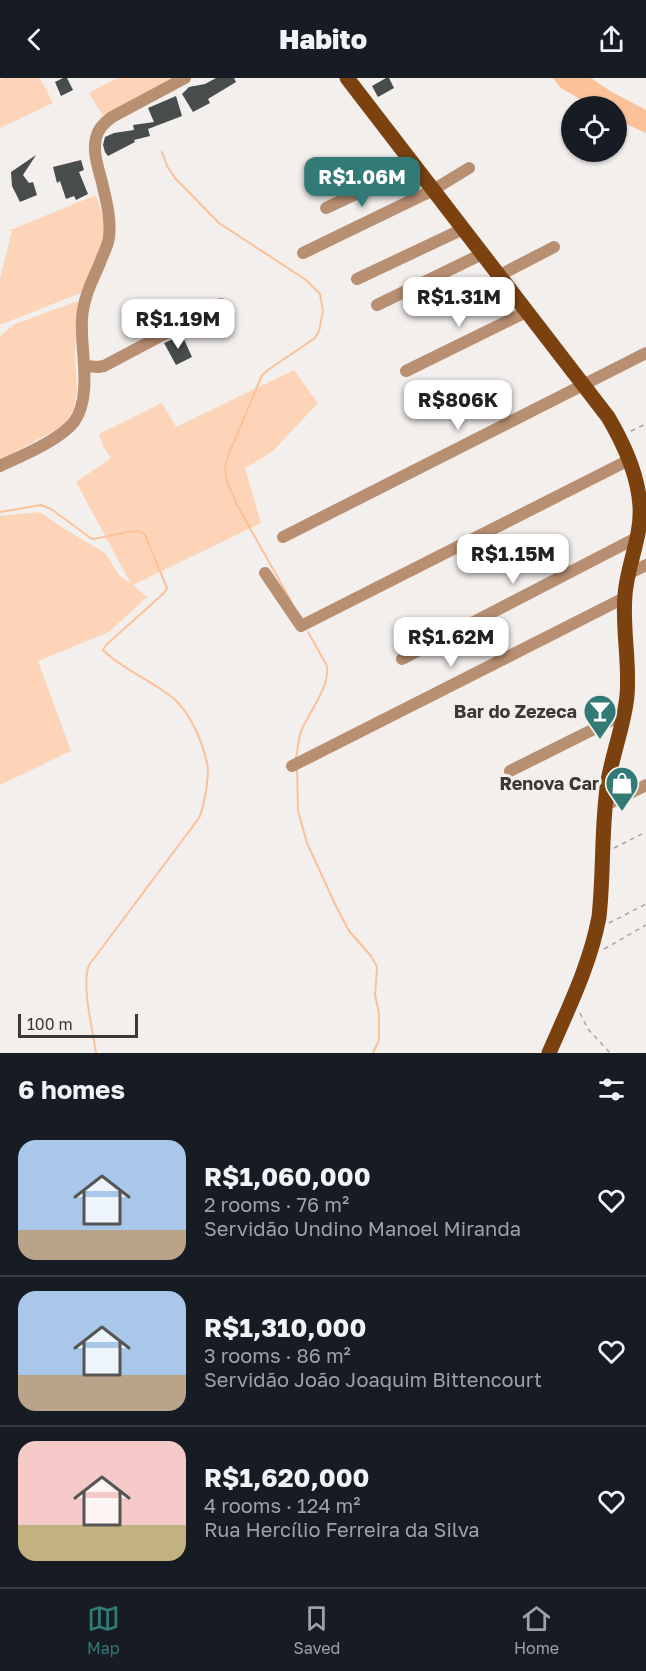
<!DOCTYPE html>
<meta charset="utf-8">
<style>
:root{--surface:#171b24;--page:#242831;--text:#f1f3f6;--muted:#9ea1a6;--line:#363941;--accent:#327a75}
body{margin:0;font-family:"Golos Text",sans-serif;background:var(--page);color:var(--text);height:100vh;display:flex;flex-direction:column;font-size:22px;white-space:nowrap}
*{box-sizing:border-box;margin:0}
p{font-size:20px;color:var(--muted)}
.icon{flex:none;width:33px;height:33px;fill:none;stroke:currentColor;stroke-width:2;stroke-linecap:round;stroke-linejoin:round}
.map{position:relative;height:975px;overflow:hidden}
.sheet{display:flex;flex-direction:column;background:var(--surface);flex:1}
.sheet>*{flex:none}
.controls{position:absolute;left:561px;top:18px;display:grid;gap:12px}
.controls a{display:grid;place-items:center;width:66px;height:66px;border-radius:50%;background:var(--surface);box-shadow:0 2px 4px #0004;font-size:30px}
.scale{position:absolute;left:18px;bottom:15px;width:120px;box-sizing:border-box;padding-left:6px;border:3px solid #393837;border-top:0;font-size:16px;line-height:21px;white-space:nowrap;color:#393837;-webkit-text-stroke:4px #f2efed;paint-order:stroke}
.price{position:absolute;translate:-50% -51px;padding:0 14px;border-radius:12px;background:#fff;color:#222;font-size:20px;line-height:39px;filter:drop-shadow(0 2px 3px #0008)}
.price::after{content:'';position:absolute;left:50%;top:36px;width:18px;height:14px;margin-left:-9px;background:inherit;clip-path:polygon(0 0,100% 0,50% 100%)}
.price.on{background:var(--accent);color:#fff}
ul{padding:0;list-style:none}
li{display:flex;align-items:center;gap:18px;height:150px;padding:0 18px}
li+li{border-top:2px solid var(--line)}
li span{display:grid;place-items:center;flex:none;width:168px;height:120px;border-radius:18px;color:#555}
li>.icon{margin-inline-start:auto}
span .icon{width:72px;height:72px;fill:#fffc;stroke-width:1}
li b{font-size:26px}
h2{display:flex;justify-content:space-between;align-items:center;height:72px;padding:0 18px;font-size:26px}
header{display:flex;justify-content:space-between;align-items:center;height:78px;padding:0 18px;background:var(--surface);font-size:27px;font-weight:800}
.dock{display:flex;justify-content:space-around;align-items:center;height:84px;border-top:2px solid var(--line);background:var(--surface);font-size:16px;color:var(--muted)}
.dock a{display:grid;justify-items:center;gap:3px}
.dock .on{color:var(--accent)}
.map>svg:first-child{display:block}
</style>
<header><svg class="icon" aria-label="back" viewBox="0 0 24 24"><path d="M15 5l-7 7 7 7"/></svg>Habito<svg class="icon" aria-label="share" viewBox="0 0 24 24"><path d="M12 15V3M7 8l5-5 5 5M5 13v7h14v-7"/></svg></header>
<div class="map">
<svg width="646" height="975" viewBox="0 0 646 975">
<rect width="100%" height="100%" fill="#f2efed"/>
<!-- green -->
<g fill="#fdd4b7">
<polygon points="6,0 40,0 53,25 0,50 0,1"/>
<polygon points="117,0 172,0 173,1 103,38 89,15"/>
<polygon points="96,117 106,149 97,181 83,214 0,247 0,201 12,153 8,153"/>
<polygon points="78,223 75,274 77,313 73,333 63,348 0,382 0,258 15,246"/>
<polygon points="294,292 318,325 272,374 245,390 261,445 133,507 147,519 109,554 38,583 71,673 0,707 0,438 40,434 66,452 105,475 119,497 131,506 76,404 111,380 104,370 99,356 162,325 176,349"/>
</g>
<!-- water -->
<polygon fill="#fbc198" points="553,0 591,0 610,13 646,32 646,55 617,42 616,28 592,28 561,10"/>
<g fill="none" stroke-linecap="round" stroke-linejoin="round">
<!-- stream -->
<g stroke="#fbc198" stroke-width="2">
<polyline points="162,74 167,88 175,100 219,145 306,202 320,216 323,233 319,253 315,260 268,292 262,297 228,378 225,391 227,403 237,427 291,523"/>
<path d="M0,434L41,427L51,431L92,461C106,460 124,453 136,453C141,453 141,454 145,457L167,510L164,515L106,567L103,572C123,592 151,602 173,620C190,634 202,663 207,685C210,697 204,728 199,740L89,887C81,907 93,953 96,975"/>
<path d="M296,680C298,671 298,660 302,651C310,633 330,608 327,588L308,554"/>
<polyline points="297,691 298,733 307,765 335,826 349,853 371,878 377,889 375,917 379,935 379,962 373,975"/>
</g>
</g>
<!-- building -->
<g fill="#494c4c">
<polygon points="63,0 67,0 73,12 61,18 55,4"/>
<polygon points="216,0 234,0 236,4 208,21 210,25 193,34 182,16 189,9 205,6"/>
<polygon points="386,0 389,0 394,10 378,19 372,8"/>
<polygon points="176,18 182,38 148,51 150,58 134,62 135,64 108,78 105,74 103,67 105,59 114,55 134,52 133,47 154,44 148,30"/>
<polygon points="36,77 23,97 29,105 33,104 37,117 20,124 12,108 11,94"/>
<polygon points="81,82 84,92 79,94 88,116 76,122 74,118 66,121 60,103 57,105 53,89"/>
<polygon points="182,257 192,279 176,287 164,265"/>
</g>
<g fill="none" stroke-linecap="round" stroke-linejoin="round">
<!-- path -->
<g stroke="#a6a3a2" stroke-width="1.5" stroke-dasharray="4.5 4.5" stroke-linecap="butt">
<polyline points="631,353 646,346"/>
<polyline points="614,770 646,754"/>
<polyline points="609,845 646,826"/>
<polyline points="604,871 646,847"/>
<polyline points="580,935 588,951 610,975"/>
</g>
<!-- minor -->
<g stroke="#b98f72" stroke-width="12">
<polyline points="326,130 415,88"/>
<polyline points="303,175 433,112 469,90"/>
<polyline points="498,198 554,169"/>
<polyline points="357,201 463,151"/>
<polyline points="377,227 482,176"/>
<polyline points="84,288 98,289 104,288 221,226"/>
<polyline points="406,293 526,234"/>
<path d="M0,388C21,378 60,362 74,344C93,317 80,272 82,241C83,221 92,203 100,185C103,176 108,168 109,159C111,142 107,125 103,109C100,94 92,76 96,60C98,50 105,44 112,39L185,0"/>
<polyline points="283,459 646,275"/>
<polyline points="265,495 301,548 629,382"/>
<polyline points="628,496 646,487"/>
<polyline points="402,581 638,459"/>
<polyline points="292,688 624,520"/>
<polyline points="510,693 624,636"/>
<polyline points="606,727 646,707"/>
</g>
<!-- major -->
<path stroke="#7b420f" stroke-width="15" d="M347,0L608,339C624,366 638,396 640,428C642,459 627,487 625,517C622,551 630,584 627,618C624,647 613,674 608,703C601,748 604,794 599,839C590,887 568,931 549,975"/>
</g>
<!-- icons -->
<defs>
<symbol id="bar-pin" viewBox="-11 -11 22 30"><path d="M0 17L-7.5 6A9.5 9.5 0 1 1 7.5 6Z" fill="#327a75" stroke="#f2efed"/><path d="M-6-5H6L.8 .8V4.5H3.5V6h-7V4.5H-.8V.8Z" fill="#fff"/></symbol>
<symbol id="shop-pin" viewBox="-11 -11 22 30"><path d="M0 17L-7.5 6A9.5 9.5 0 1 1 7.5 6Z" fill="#327a75" stroke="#f2efed"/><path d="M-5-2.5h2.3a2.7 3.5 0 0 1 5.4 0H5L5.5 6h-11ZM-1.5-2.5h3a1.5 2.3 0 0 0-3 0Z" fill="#fff"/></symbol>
</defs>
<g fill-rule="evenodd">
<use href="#bar-pin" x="581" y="614" width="38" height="52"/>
<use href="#shop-pin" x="603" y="686" width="38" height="52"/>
</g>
<g text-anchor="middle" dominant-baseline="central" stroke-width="6" stroke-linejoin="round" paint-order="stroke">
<!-- poi labels -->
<g font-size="18" font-weight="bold" fill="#393837" stroke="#f2efed" text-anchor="end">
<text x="577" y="633">Bar do Zezeca</text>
<text x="599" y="705">Renova Car</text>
</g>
</g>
</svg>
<div class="controls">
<a><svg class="icon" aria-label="locate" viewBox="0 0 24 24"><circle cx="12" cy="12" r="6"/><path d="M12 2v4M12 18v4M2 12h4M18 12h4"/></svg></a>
</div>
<div class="scale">100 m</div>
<b class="price on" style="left:362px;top:130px">R$1.06M</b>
<b class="price" style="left:459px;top:250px">R$1.31M</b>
<b class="price" style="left:178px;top:272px">R$1.19M</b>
<b class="price" style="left:458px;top:353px">R$806K</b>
<b class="price" style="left:513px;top:507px">R$1.15M</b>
<b class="price" style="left:451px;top:590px">R$1.62M</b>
</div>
<section class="sheet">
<h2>6 homes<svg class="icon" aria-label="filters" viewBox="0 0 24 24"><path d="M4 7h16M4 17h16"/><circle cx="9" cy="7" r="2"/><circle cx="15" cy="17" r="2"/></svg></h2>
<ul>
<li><span style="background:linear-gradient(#a9c7e8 75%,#b9a48a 0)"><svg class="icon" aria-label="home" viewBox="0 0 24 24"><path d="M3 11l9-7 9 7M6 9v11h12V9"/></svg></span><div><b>R$1,060,000</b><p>2 rooms · 76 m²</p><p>Servidão Undino Manoel Miranda</p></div><svg class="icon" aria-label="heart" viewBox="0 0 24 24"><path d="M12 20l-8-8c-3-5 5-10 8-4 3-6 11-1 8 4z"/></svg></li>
<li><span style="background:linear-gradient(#a9c7e8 70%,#b9a48a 0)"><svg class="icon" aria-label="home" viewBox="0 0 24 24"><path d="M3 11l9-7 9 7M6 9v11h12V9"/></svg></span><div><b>R$1,310,000</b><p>3 rooms · 86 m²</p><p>Servidão João Joaquim Bittencourt</p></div><svg class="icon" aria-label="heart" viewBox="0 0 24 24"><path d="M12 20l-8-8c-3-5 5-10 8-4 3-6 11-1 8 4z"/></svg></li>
<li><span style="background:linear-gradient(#f6c9c9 70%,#c2b280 0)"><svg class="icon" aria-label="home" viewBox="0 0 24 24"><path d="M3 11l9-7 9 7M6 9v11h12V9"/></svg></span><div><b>R$1,620,000</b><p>4 rooms · 124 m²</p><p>Rua Hercílio Ferreira da Silva</p></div><svg class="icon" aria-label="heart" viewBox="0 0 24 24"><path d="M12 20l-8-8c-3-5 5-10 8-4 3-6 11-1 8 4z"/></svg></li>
</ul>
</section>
<nav class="dock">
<a class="on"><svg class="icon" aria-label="map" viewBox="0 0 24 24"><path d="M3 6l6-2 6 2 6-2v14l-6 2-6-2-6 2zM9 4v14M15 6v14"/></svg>Map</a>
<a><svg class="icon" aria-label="saved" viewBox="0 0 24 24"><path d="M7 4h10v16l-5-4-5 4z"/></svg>Saved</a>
<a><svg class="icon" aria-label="home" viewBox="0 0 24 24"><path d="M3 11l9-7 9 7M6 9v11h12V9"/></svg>Home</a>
</nav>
